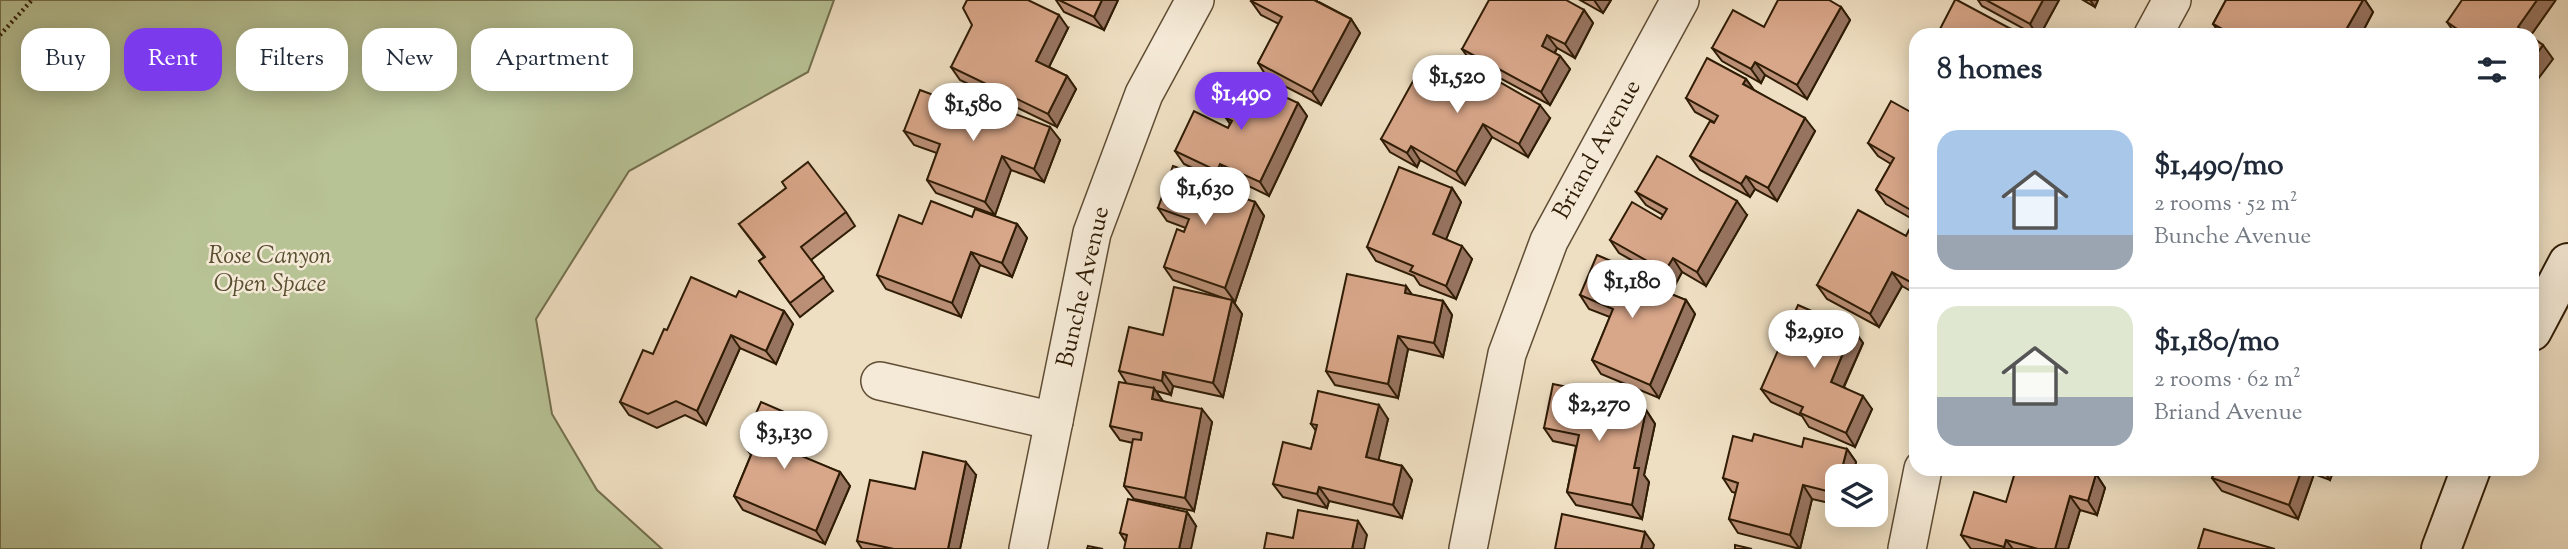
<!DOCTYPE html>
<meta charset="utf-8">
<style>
:root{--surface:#fff;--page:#f6f6f7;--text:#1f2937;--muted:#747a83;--line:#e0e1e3;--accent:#7c3aed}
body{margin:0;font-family:"Sorts Mill Goudy",serif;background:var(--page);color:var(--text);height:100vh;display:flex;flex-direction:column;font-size:26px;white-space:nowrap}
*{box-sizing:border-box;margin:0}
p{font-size:23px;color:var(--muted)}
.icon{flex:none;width:38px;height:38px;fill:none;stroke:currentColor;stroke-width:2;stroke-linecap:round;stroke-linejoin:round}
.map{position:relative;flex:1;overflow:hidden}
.side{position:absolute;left:1909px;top:28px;width:630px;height:448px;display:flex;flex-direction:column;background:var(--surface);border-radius:21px;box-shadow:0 4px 18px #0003}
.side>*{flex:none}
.guide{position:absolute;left:21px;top:28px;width:665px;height:63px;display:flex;gap:14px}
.buttons{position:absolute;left:1825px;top:464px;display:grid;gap:14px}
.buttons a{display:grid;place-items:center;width:63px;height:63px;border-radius:14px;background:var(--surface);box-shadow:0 4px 18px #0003;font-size:35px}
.price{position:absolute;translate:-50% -60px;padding:0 16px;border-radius:24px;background:#fff;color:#222;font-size:23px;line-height:46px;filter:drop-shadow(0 2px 4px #0008)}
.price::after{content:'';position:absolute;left:50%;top:42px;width:21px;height:16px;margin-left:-10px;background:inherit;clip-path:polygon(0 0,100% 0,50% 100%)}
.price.on{background:var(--accent);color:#fff}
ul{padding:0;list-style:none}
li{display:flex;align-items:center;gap:21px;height:175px;padding:0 28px}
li+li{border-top:2px solid var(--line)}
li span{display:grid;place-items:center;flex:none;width:196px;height:140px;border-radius:21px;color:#555}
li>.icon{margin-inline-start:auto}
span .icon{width:84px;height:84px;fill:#fffc;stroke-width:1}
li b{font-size:30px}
h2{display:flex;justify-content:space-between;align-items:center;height:84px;padding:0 28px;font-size:30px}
.tag{padding:0 24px;border-radius:21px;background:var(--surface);box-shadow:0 4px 18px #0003;font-size:24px;line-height:63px}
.tag.on{background:var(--accent);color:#fff}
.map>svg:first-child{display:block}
</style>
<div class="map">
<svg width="2568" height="549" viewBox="0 0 2568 549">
<rect width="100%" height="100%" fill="#efdfc2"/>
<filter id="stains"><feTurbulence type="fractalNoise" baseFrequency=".00286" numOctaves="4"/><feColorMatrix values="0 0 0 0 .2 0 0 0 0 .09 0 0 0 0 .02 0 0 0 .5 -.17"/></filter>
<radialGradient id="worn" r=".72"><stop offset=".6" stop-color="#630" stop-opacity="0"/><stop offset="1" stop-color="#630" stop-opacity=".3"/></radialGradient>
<!-- green -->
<polygon fill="#b7c295" stroke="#736f4d" stroke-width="2" points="0,0 834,0 808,72 629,171 536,319 552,414 597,490 662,549 0,549"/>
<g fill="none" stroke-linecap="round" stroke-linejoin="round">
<defs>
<g id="street">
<polyline points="2153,35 2172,0"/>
<polyline points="880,381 1054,421"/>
<polyline points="1028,549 1092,233 1144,94 1195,0"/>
<polyline points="1468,549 1507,354 1549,241 1680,0"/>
<polyline points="1907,549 1923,469"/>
</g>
<g id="secondary">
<polyline points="2532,331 2568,263"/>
<polyline points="2441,549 2471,469"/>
</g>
</defs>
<!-- street casing -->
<use href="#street" stroke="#5f4d34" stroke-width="40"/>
<!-- secondary casing -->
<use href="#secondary" stroke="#2f1c05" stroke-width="42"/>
<!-- path -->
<polyline stroke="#2f1c05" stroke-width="4.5" stroke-dasharray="2 3.5" stroke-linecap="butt" points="0,35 32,0"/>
<!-- street -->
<use href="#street" stroke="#f5ead7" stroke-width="37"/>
<!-- secondary -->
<use href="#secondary" stroke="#f5ead7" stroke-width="38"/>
</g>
<!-- wall -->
<g fill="#ba8f76" stroke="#2f1c05" stroke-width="2">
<polygon points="1056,0 1118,0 1104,30 1064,12"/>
<polygon points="1252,0 1317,0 1317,1 1351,19 1360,33 1321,105 1267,77 1258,63 1279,24 1261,15 1251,1"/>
<polygon points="1580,0 1611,0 1603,13"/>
<polygon points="1978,0 2059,0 2040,35 2035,35 1982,6"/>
<polygon points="2083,0 2098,0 2095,7"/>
<polygon points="2226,0 2365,0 2373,12 2361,35 2221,35 2213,24"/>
<polygon points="2555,1 2531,35 2456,35 2447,22"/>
<polygon points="1841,7 1850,20 1807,99 1765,75 1761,83 1722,61 1712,48 1764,27"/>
<polygon points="1584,10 1593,23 1575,58 1557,48 1555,53 1560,56 1570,69 1550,105 1472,63 1462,49"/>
<polygon points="1068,28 1049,67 1067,76 1076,89 1057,127 960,80 951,67"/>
<polygon points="1746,79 1754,90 1815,131 1777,201 1755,189 1750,197 1700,170 1690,156 1714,122 1695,112 1686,98"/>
<polygon points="1439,84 1550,118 1528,157 1492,137 1465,185 1420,160 1417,167 1390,152 1381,139"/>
<polygon points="1298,103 1307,116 1269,196 1230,177 1226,184 1184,164 1175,151 1228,128 1230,124 1226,118"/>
<polygon points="1916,115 1916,221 1886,204 1876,190 1891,164 1878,156 1868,143"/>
<polygon points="1006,122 1060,140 1044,182 1011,170 995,215 936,193 927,180 937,153 914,145 904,131"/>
<polygon points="1452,188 1461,202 1446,239 1472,259 1456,299 1420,285 1414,276 1376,261 1367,247"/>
<polygon points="1223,191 1255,202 1264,216 1235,302 1233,301 1242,314 1223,397 1173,386 1171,395 1156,391 1163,401 1212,422 1194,511 1134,499 1124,486 1133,443 1120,440 1110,426 1127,384 1119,371 1163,335 1226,299 1173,280 1164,267 1186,228 1167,221 1158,208"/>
<polygon points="1636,192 1747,215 1706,286 1682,272 1675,285 1619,253 1610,240 1661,219 1663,215 1646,205"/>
<polygon points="846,212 855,226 811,260 833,291 800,317 759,261 764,257 739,224"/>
<polygon points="972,217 1017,224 1027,238 1012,277 980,265 961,317 886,289 877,275 922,224"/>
<polygon points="1916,234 1916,294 1902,286 1879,327 1827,299 1817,285 1906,236"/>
<polygon points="1646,284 1686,300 1695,314 1659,398 1601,374 1592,360 1610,317 1589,309 1580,295"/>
<polygon points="1406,286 1412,295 1443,301 1452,315 1443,357 1408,349 1398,398 1335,385 1326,371"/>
<polygon points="736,297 784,311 793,324 776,364 740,348 706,425 685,415 657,428 629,415 620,402 653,354"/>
<polygon points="1853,329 1863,343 1844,387 1872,409 1855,447 1809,427 1802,416 1771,402 1761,389"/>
<polygon points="1597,393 1603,402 1646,410 1655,424 1644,475 1649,482 1642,519 1576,505 1567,492 1576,446 1553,441 1544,428"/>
<polygon points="1388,419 1378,460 1402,466 1412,480 1402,518 1329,501 1327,508 1283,497 1273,484 1311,449 1316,431 1311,424"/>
<polygon points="805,421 815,434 805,458 840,472 850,486 825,544 743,510 734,496 751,455 743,443"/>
<polygon points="1802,447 1847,449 1856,462 1853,476 1838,476 1838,505 1812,499 1800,549 1738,533 1729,519 1736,493 1732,492 1723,478"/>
<polygon points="2216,469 2334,469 2330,480 2314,474 2298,519 2222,491 2212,478"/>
<polygon points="2086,472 2096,474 2105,488 2097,515 2080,510 2068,549 1971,549 1961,535 2006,502"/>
<polygon points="976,475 960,549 862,549 857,541 915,489"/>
<polygon points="1187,512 1196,526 1125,541 1120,533"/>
</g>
<!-- shaded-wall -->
<g fill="#977460" stroke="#2f1c05" stroke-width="2">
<polygon points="1102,0 1118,0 1104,30 1094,17"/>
<polygon points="1594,0 1611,0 1603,13"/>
<polygon points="2043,0 2059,0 2040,35 2037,35 2030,24"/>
<polygon points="2090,0 2098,0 2095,7"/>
<polygon points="2363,0 2365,0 2373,12 2361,35 2343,35"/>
<polygon points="2537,0 2554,0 2555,1 2531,35 2523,35 2518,27"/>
<polygon points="1841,7 1850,20 1807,99 1797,85"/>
<polygon points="1584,10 1593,23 1575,58 1565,44"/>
<polygon points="1059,15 1068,28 1045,75 1036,61"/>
<polygon points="1351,19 1360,33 1321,105 1312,92"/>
<polygon points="2011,29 2015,35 2008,35"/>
<polygon points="1547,35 1557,48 1551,59 1542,46"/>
<polygon points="2543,45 2553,59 2532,87 2532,60"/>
<polygon points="1560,56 1570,69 1550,105 1541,92"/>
<polygon points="1755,62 1765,75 1761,83 1751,69"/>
<polygon points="1067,76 1076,89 1057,127 1048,114"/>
<polygon points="1746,79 1756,93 1743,84"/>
<polygon points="1298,103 1307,116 1269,196 1260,182"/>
<polygon points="1540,105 1550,118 1528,157 1519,144"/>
<polygon points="1805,118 1815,131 1777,201 1768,188"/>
<polygon points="1483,124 1492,137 1465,185 1456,172"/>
<polygon points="1050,127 1060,140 1044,182 1034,169"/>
<polygon points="1411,146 1420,160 1417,167 1407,153"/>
<polygon points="1002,156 1011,170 995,215 985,202"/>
<polygon points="1220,164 1230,177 1226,184 1217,171"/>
<polygon points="1746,176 1755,189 1750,197 1741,184"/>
<polygon points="1217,182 1226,196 1215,188"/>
<polygon points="1452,188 1461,202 1443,247 1433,234"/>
<polygon points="1737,201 1747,215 1706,286 1697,272"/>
<polygon points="1255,202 1264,216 1235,302 1225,288"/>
<polygon points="1017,224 1027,238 1012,277 1002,263"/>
<polygon points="1462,246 1472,259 1456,299 1446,286"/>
<polygon points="971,252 980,265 961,317 952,303"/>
<polygon points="1673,258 1682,272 1675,285 1665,271"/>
<polygon points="1892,272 1902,286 1879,327 1870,314"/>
<polygon points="1639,273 1649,287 1636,280"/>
<polygon points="1406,286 1415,299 1405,293"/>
<polygon points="1232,300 1242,314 1223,397 1213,383"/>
<polygon points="1686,300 1695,314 1659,398 1650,385"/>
<polygon points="1443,301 1452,315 1443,357 1434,343"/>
<polygon points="784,311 793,324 776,364 766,351"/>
<polygon points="1853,329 1863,343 1840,395 1831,382"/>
<polygon points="731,335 740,348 706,425 697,411"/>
<polygon points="1398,336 1408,349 1398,398 1388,384"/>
<polygon points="1163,372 1173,386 1171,395 1162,381"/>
<polygon points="1154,388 1163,402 1152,399"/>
<polygon points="1597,393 1606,407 1596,400"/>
<polygon points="1863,396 1872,409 1855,447 1846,433"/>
<polygon points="1379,405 1388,419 1376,471 1366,457"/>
<polygon points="1202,409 1212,422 1194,511 1185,498"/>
<polygon points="1646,410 1655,424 1644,475 1649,482 1642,519 1632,505 1634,468"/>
<polygon points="805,421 815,434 801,466 792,452"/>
<polygon points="1847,449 1856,462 1853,476 1840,476"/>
<polygon points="966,462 976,475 960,549 948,549"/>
<polygon points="1402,466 1412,480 1402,518 1393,505"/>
<polygon points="2302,469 2310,469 2314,474 2298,519 2289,505"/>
<polygon points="2322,469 2334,469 2330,480"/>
<polygon points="840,472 850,486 825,544 816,531"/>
<polygon points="2096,474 2105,488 2097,515 2088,501"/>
<polygon points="1803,485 1812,499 1800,549 1790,535"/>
<polygon points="1319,487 1329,501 1327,508 1317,494"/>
<polygon points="2070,496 2080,510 2068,549 2055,549"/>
<polygon points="1187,512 1196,526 1191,549 1179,549"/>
<polygon points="1358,521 1367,535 1364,549 1352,549"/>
<polygon points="1645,532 1654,545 1653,549 1641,549"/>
<polygon points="2006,540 2013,549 2005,549 2004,547"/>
</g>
<!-- building -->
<g fill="#d8a689" stroke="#2f1c05" stroke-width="2">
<polygon points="967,0 1028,0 1059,15 1036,61 1067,76 1048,114 951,67 972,25 963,8"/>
<polygon points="1059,0 1102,0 1094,17"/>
<polygon points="1252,0 1314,0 1351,19 1312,92 1258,63 1282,17 1251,1"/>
<polygon points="1489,0 1566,0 1584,10 1565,44 1547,35 1542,46 1560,56 1541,92 1462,49"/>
<polygon points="1778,0 1829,0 1841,7 1797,85 1755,62 1751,69 1712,48 1733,10 1764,27"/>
<polygon points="1955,0 1957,0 2011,29 2008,35 1944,35 1946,32 1940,29"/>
<polygon points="1986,0 2043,0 2030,24"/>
<polygon points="2226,0 2363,0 2343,35 2316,35 2313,33 2312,35 2233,35 2213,24"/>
<polygon points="2462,0 2537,0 2518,27 2529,35 2466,35 2447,22"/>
<polygon points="2532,37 2543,45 2532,60"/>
<polygon points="1707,58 1746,79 1743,84 1805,118 1768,188 1746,176 1741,184 1690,156 1710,121 1714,123 1718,116 1686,98"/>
<polygon points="1450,65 1478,80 1482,72 1540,105 1519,144 1483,124 1456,172 1411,146 1407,153 1381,139 1418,72 1439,84"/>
<polygon points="1245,78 1298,103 1260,182 1220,164 1217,171 1175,151 1194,111 1228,128 1232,121 1226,118"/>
<polygon points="920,90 1006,122 1010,112 1050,127 1034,169 1002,156 985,202 927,180 940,144 904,131"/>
<polygon points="1891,101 1916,115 1916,213 1876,190 1894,158 1868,143"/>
<polygon points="1657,156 1737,201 1697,272 1673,258 1665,271 1610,240 1632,202 1661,219 1667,209 1636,192"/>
<polygon points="808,162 846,212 801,247 824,277 790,303 759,261 765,257 739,224 786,188 782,182"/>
<polygon points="1173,166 1217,182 1215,188 1255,202 1225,288 1164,267 1177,229 1184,232 1189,219 1158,208"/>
<polygon points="1399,167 1452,188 1433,234 1462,246 1446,286 1410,271 1413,266 1367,247"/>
<polygon points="931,201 972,217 975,209 1017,224 1002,263 971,252 952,303 877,275 899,215 922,224"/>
<polygon points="1858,210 1906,236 1909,230 1916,234 1916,285 1892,272 1870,314 1817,285"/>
<polygon points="1597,255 1639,273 1636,280 1686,300 1650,385 1592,360 1613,309 1580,295"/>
<polygon points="1347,274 1406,286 1405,293 1443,301 1434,343 1398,336 1388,384 1326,371"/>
<polygon points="691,277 736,297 739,291 784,311 766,351 731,335 697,411 676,401 648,414 620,402 643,350 653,354 664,329 667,330"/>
<polygon points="1174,287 1232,300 1213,383 1163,372 1162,381 1119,371 1129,327 1163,335"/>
<polygon points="1798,305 1853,329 1831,382 1863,396 1846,433 1800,413 1803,407 1761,389"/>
<polygon points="1119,382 1154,388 1152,399 1202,409 1185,498 1124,486 1133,439 1141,440 1142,433 1110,426"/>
<polygon points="1553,384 1597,393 1596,400 1646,410 1634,468 1639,468 1632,505 1567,492 1579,435 1544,428"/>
<polygon points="1318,391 1379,405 1366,457 1402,466 1393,505 1319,487 1317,494 1273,484 1283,442 1311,449 1317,425 1311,424"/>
<polygon points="761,402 805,421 792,452 840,472 816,531 734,496 754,448 743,443"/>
<polygon points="1754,434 1802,447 1804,438 1847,449 1840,476 1838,476 1838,485 1835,493 1803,485 1790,535 1729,519 1738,483 1723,478 1733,436 1752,441"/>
<polygon points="923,452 966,462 948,549 894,549 857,541 870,480 915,489"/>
<polygon points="2016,469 2080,469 2080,470 2096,474 2088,501 2070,496 2055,549 2038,549 2006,540 2004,547 1961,535 1974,492 2006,502"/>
<polygon points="2216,469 2302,469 2289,505 2212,478"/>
<polygon points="1128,499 1187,512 1179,549 1124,549 1127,535 1120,533"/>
<polygon points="1298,510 1358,521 1352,549 1264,549 1267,533 1293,538"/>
<polygon points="1562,514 1645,532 1641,549 1555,549"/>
<polygon points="2204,529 2275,549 2198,549"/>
<polygon points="1735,545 1752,549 1735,549"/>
<polygon points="1088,546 1103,549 1087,549"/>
</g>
<g text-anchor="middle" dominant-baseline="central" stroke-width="5" stroke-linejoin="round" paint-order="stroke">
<!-- street labels -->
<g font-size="24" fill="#2f1c05" stroke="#f5ead7">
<text transform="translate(1598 150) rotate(-61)">Briand Avenue</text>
<text transform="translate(1084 287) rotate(-77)">Bunche Avenue</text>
</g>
<!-- park labels -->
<g font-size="24" font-style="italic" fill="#584e30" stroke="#f5ead7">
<text x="270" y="257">Rose Canyon<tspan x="270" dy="28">Open Space</tspan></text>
</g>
</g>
<rect width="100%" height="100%" filter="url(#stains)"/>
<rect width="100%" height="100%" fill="url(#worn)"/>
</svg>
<div class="buttons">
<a><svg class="icon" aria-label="layers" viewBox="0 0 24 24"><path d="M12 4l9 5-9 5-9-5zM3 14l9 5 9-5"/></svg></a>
</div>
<b class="price" style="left:1457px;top:115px">$1,520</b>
<b class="price on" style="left:1241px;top:132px">$1,490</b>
<b class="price" style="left:973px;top:143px">$1,580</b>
<b class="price" style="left:1205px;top:227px">$1,630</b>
<b class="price" style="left:1632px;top:320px">$1,180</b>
<b class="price" style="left:1814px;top:370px">$2,910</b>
<b class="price" style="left:1599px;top:443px">$2,270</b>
<b class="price" style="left:784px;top:471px">$3,130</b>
<div class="guide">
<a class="tag">Buy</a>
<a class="tag on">Rent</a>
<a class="tag">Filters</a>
<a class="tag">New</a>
<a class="tag">Apartment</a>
</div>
<section class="side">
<h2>8 homes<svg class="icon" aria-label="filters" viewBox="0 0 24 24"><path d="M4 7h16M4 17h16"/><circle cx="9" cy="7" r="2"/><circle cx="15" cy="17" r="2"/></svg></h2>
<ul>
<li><span style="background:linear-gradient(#a9c7e8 75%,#9aa5b1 0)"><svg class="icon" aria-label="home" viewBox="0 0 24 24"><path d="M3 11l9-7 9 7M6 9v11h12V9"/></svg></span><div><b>$1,490/mo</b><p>2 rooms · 52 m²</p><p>Bunche Avenue</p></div></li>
<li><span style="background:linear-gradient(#dfe7d0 65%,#9aa5b1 0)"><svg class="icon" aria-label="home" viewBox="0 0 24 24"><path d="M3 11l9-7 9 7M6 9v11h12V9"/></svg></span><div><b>$1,180/mo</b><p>2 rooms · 62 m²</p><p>Briand Avenue</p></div></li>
</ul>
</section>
</div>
